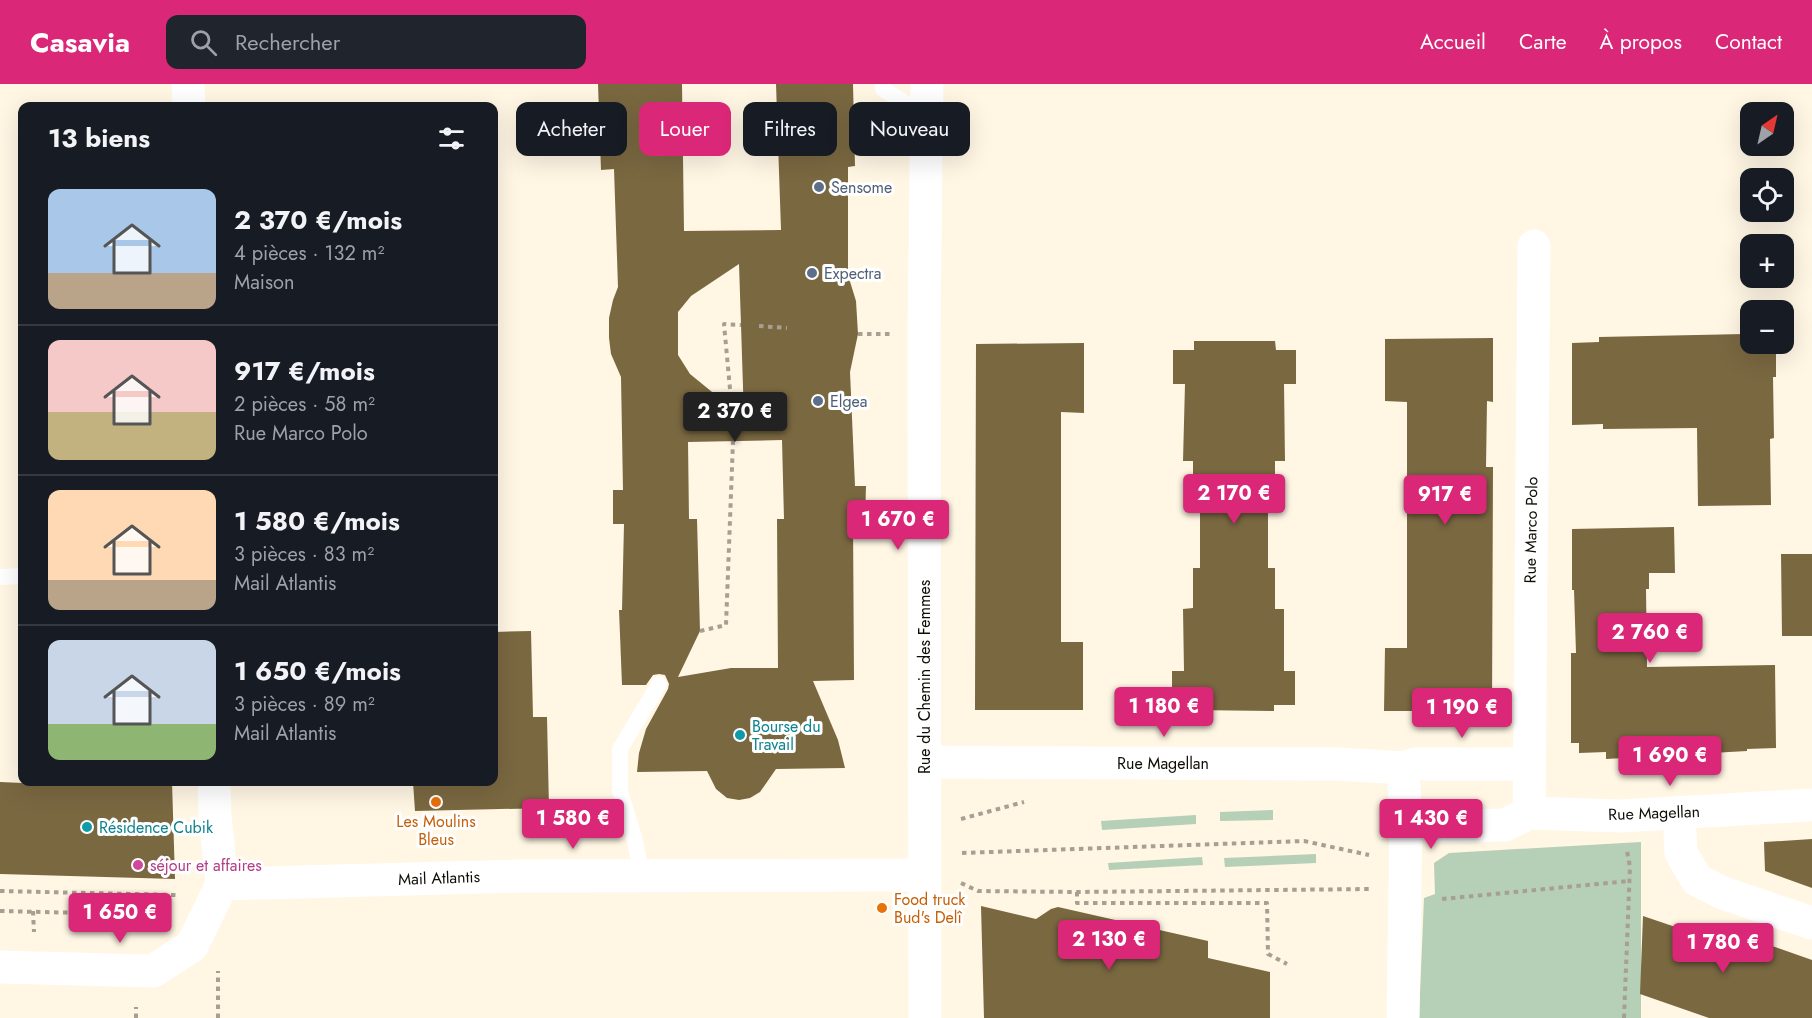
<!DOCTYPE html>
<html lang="fr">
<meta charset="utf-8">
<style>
:root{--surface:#171b24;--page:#20242c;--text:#f1f3f6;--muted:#9ea1a6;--line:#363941;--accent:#db2777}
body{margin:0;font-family:Jost,sans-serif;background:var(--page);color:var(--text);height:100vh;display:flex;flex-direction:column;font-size:22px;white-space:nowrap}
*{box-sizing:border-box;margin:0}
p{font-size:20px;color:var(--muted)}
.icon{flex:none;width:33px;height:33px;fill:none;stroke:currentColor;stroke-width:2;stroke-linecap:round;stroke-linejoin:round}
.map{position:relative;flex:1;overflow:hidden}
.sheet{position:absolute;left:18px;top:18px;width:480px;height:684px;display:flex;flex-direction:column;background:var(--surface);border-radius:12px;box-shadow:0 6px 24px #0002}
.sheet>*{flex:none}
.top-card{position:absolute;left:516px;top:18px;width:570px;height:54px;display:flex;gap:12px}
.needle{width:39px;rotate:34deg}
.buttons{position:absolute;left:1740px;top:18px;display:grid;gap:12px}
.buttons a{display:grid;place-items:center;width:54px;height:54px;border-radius:12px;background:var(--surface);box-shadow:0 6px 24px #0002;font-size:30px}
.price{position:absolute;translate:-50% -51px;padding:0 14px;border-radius:6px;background:var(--accent);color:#fff;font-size:20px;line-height:39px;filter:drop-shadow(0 2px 3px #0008)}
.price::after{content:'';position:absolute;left:50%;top:36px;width:18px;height:14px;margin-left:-9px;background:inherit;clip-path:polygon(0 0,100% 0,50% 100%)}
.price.current{background:#222;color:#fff}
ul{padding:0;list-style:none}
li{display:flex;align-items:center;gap:18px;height:150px;padding:0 30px}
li+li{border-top:2px solid var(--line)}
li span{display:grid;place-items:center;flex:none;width:168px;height:120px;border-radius:12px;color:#555}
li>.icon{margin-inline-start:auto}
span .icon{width:72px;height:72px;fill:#fffc;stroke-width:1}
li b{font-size:26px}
h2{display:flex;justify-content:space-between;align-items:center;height:72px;padding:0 30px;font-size:26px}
.tag{padding:0 21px;border-radius:12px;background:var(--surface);box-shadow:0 6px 24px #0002;font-size:21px;line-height:54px}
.tag.current{background:var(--accent);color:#fff}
header{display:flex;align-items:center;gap:36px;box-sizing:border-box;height:84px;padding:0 30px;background:var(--accent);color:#fff}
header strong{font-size:28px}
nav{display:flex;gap:33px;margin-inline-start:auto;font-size:21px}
.search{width:420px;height:54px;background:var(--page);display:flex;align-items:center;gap:15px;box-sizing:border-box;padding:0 21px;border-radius:12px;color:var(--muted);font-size:22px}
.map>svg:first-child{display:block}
</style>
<header>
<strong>Casavia</strong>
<div class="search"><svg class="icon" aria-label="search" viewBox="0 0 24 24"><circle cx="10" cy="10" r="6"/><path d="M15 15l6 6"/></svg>Rechercher</div>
<nav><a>Accueil</a><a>Carte</a><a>À propos</a><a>Contact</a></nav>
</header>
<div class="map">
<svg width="1812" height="934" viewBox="0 0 1812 934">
<rect width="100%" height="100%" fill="#fff6e4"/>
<!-- grass -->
<g fill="#b6cfb7">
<polygon points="1273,726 1273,736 1220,737 1220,728"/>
<polygon points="1196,731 1196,740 1102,746 1101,737"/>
<polygon points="1641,758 1641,934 1419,934 1424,814 1435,810 1434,779 1449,769"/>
<polygon points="1316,770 1316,779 1225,783 1224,774"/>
<polygon points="1202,773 1203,781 1109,786 1108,779"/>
</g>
<!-- building -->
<g fill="#7a6841" fill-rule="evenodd">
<path d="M598,0H682L684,147L781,146L776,0H853L855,82L848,83V191L856,217L858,250L850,288L855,402H866L865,437H853L854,596L813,597L838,656L845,684L776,685L760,708L750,714L739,716L727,714L716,705L707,687L637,688L639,669L646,645L668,605L669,600L665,591L659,590L653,591L646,601H622L619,526H622L624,440H613V406H623L621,293L611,270L609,254V234L613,216L618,203L614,85L601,86ZM739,180L741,241L744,334L690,290L678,271V228L691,212ZM782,356L784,435H777L778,584H731L678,593L700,547L697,435H689L688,358Z"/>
<polygon points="1745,250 1745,257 1750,257 1750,260 1776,260 1776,293 1773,293 1774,354 1770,355 1771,421 1698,422 1697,344 1603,345 1603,340 1572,341 1572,259 1599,258 1599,253"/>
<polygon points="1493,254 1493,318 1487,317 1486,383 1493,383 1492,627 1384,627 1385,564 1407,564 1407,318 1385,317 1385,255"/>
<polygon points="1194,257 1275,257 1276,266 1296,266 1296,300 1284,300 1285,377 1275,377 1275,418 1268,418 1268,484 1275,484 1275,525 1284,525 1284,587 1295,587 1295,621 1274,621 1274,627 1193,626 1192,621 1172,621 1172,587 1184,587 1183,525 1193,524 1193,484 1200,484 1200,418 1193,418 1193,377 1183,377 1185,300 1173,300 1173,266 1194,266"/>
<polygon points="1084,259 1084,329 1061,328 1061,558 1083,558 1083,626 975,626 976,260"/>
<polygon points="1674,443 1675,489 1649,489 1649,505 1646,505 1647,583 1775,581 1776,664 1747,665 1747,667 1606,675 1606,668 1579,669 1579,659 1571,659 1571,569 1576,569 1574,506 1572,506 1572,445"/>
<polygon points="1781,470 1812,470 1812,552 1782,552"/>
<polygon points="531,547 533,633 547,633 549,724 415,727 413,698 494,698 494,548"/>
<polygon points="0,698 92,702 92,698 172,698 175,795 0,790"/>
<polygon points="1812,755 1812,804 1765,787 1764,758"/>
<polygon points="981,822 1036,835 1051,825 1058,823 1208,857 1208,874 1270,888 1270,934 984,934"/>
<polygon points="1643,832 1705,853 1710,840 1812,876 1812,934 1709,934 1640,910"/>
</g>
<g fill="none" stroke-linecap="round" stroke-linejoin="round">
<!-- path -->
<g stroke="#a7a092" stroke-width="4" stroke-dasharray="4.5 4.5" stroke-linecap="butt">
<polyline points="759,242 787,244"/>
<polyline points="858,250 890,250"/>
<polyline points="730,305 724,240 741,241"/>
<polyline points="700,547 726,541 733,357"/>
<polyline points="961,735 1024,718"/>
<polyline points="962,769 1304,757 1369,771"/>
<polyline points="961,799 978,807 1077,808 1370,805"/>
<polyline points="0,807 176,811"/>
<polyline points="1077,808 1077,819 1267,819 1268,870 1287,880"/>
<polyline points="1442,815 1629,797"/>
<polyline points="0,827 167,831"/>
<polyline points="33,827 34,848"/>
<polyline points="136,934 136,923"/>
<polyline points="218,934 218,887"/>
<polyline points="1624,934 1630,783 1627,767"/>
</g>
<!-- lane -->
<g stroke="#fff" stroke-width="16">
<polyline points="883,0 883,5 927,33"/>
<polyline points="0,493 22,492"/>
<polyline points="642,791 634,753 620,707 620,665 659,600"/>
</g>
<!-- street -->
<g stroke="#fff" stroke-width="33">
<polyline points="188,0 189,22"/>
<polyline points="924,678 1338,680 1403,684 1416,680 1529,680"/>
<polyline points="1403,684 1406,734 1441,742 1505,741 1529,729 1621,732 1812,721"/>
<polyline points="214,698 215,731 222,800"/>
<polyline points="1679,728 1681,769 1697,796 1723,809 1812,839"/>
<polyline points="1529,729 1534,162"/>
<polyline points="222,800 521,792 924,791"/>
<polyline points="0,883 153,887 192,862 222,800"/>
<polyline points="1403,934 1406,734"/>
</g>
<!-- secondary -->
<polyline stroke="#fff" stroke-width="33" points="925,934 924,249 927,0"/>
</g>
<!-- markers -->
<g fill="#5c6f8a" stroke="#fff" stroke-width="2">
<circle cx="819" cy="103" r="6"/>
<circle cx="812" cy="189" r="6"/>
<circle cx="818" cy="317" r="6"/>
</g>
<g fill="#0f9aa8" stroke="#fff" stroke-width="2">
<circle cx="740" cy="651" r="6"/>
<circle cx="87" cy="743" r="6"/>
</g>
<g fill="#e8710a" stroke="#fff" stroke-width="2">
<circle cx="436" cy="718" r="6"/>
<circle cx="882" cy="824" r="6"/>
</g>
<circle fill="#d1479c" stroke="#fff" stroke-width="2" cx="138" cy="781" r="6"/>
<g text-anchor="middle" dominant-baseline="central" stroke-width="6" stroke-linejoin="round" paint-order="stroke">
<!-- service labels -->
<g font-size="16" fill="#4e5e75" stroke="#fff" text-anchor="start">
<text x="831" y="103">Sensome</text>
<text x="824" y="189">Expectra</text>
<text x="830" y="317">Elgea</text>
</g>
<!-- street labels -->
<g font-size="16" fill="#100d07" stroke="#fff">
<text transform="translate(1531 446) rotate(-89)">Rue Marco Polo</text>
<text transform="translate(924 593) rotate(-90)">Rue du Chemin des Femmes</text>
<text x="1163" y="679">Rue Magellan</text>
<text transform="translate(1654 729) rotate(-2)">Rue Magellan</text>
<text transform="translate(439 794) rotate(-2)">Mail Atlantis</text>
</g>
<!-- culture labels -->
<g font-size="16" fill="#0d838f" stroke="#fff" text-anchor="start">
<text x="752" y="642">Bourse du<tspan x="752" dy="18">Travail</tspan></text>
<text x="99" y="743">Résidence Cubik</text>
</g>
<!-- food labels -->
<g font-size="16" fill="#c56008" stroke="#fff">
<text x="436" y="737">Les Moulins<tspan x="436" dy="18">Bleus</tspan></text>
<text x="894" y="815" text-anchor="start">Food truck<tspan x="894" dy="18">Bud's Delî</tspan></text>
</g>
<!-- hotel labels -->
<g font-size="16" fill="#b23c85" stroke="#fff" text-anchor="start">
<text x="150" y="781">séjour et affaires</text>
</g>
</g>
</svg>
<div class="buttons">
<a><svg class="needle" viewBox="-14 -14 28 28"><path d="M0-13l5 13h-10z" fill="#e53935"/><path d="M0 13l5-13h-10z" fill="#9ea1a6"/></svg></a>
<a><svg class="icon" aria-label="locate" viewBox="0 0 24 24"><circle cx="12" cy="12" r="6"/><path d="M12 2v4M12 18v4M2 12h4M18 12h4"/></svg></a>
<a>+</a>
<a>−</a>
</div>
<b class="price current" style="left:735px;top:359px">2 370 €</b>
<b class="price" style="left:1234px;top:441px">2 170 €</b>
<b class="price" style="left:1445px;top:442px">917 €</b>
<b class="price" style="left:898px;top:467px">1 670 €</b>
<b class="price" style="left:1650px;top:580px">2 760 €</b>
<b class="price" style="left:1164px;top:654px">1 180 €</b>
<b class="price" style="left:1462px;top:655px">1 190 €</b>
<b class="price" style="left:1670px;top:703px">1 690 €</b>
<b class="price" style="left:573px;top:766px">1 580 €</b>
<b class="price" style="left:1431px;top:766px">1 430 €</b>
<b class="price" style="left:120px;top:860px">1 650 €</b>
<b class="price" style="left:1109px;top:887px">2 130 €</b>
<b class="price" style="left:1723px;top:890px">1 780 €</b>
<div class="top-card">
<a class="tag">Acheter</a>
<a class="tag current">Louer</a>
<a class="tag">Filtres</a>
<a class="tag">Nouveau</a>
</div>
<section class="sheet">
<h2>13 biens<svg class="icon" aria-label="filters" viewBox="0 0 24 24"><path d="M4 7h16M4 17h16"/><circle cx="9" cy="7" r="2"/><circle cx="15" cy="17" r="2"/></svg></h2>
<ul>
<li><span style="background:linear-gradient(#a9c7e8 70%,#b9a48a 0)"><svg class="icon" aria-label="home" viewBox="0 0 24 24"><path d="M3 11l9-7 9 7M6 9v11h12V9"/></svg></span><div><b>2 370 €/mois</b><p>4 pièces · 132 m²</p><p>Maison</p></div></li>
<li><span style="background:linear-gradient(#f6c9c9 60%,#c2b280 0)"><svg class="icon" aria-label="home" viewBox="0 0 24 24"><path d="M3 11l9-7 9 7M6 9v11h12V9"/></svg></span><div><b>917 €/mois</b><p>2 pièces · 58 m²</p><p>Rue Marco Polo</p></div></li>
<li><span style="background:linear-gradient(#ffd9b3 75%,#b9a48a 0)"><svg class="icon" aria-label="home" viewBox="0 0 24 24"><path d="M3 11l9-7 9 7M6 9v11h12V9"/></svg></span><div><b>1 580 €/mois</b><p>3 pièces · 83 m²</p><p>Mail Atlantis</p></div></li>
<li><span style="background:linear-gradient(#c9d6e8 70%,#8fb573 0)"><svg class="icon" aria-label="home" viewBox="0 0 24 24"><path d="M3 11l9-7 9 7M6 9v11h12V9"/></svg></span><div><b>1 650 €/mois</b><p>3 pièces · 89 m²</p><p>Mail Atlantis</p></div></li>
</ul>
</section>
</div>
